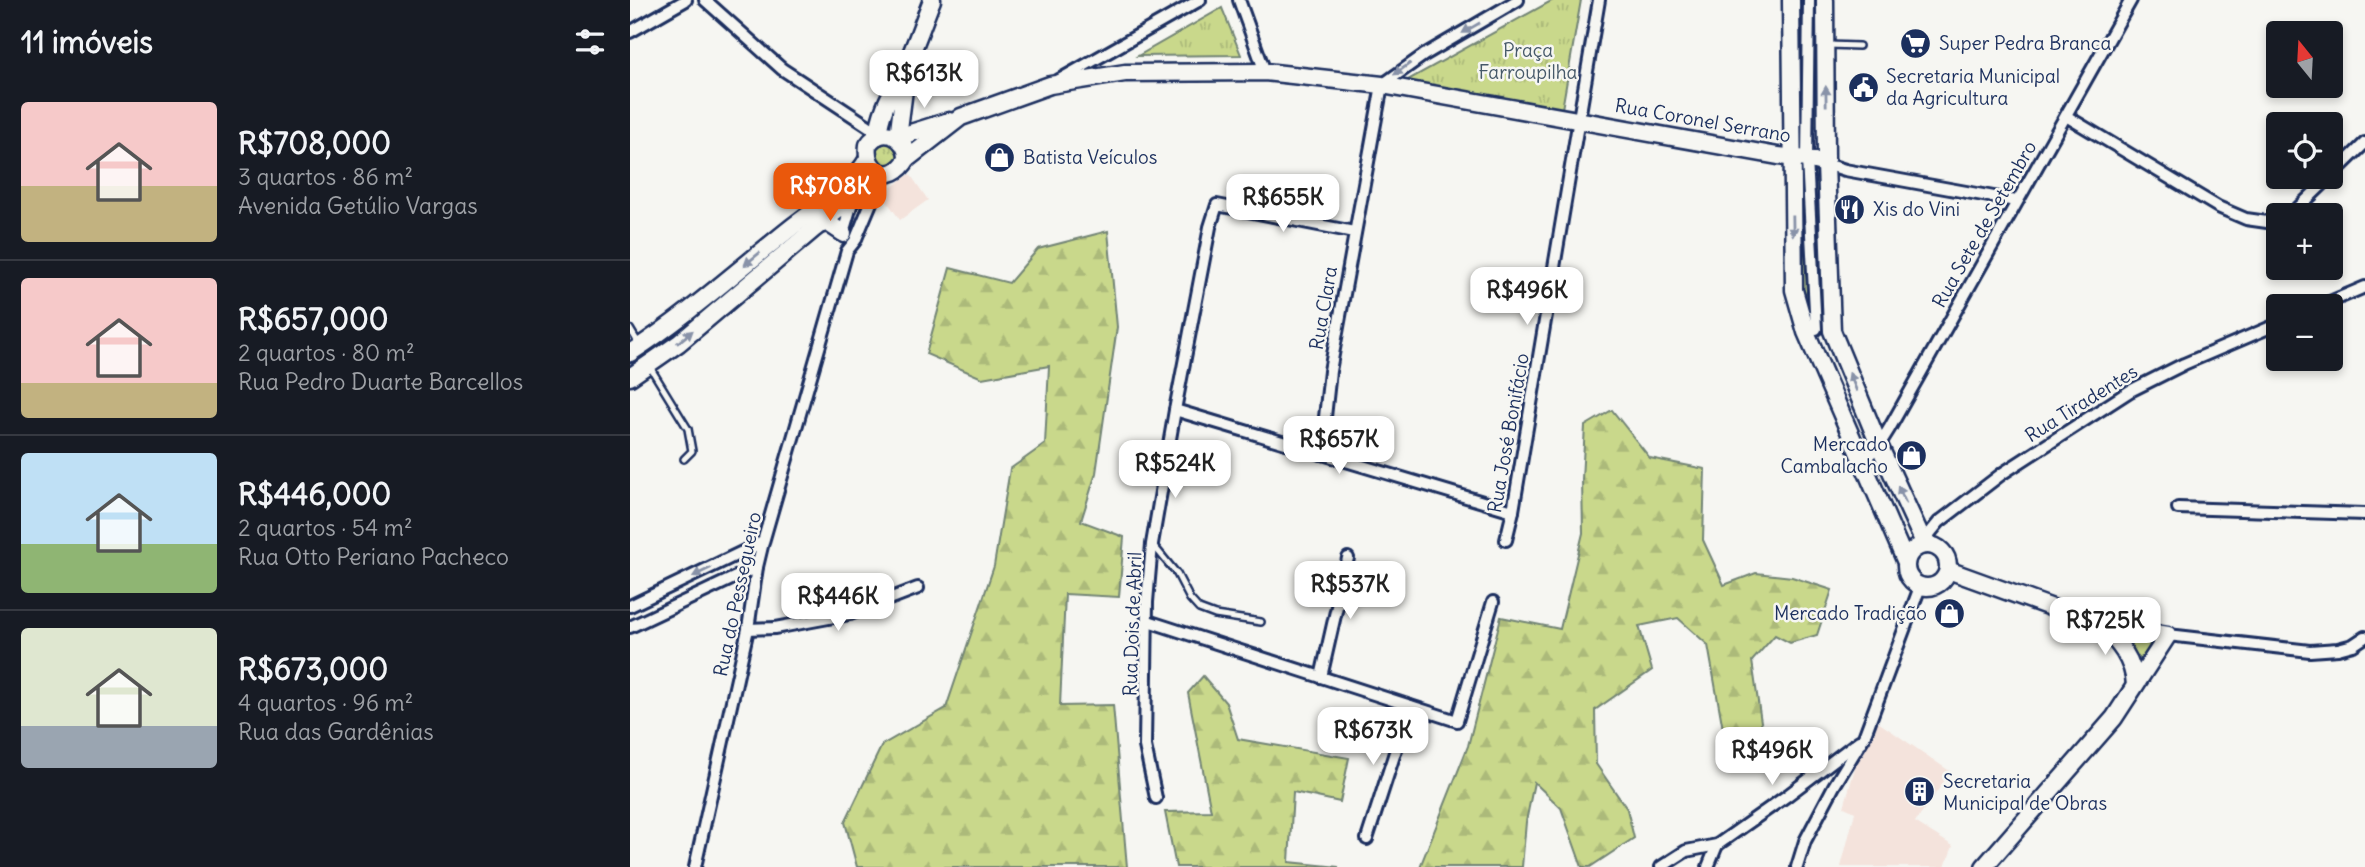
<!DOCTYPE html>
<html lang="pt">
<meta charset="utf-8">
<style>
:root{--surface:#171b24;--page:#242831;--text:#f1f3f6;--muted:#9ea1a6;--line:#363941;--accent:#ea580c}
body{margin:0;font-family:Delius,sans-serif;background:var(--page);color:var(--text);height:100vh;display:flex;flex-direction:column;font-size:26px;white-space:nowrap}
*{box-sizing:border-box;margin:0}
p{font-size:23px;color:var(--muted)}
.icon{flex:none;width:38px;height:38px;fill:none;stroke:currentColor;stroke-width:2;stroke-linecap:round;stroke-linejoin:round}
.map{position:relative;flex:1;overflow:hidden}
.sheet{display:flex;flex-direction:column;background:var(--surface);width:630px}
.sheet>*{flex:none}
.needle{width:46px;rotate:342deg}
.controls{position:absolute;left:1636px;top:21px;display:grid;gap:14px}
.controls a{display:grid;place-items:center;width:77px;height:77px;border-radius:7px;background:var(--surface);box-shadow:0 4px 10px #0003;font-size:35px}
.price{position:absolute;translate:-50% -60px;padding:0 16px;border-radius:14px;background:#fff;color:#222;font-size:23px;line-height:46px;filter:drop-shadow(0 2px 4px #0008)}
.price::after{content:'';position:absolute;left:50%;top:42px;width:21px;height:16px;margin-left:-10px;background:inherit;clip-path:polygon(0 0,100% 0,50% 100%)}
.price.on{background:var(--accent);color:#fff}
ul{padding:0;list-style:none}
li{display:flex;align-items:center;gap:21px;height:175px;padding:0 21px}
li+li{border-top:2px solid var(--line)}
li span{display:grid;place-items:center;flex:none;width:196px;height:140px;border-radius:7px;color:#555}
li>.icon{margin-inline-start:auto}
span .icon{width:84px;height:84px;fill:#fffc;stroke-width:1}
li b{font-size:30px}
h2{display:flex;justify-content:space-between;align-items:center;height:84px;padding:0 21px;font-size:30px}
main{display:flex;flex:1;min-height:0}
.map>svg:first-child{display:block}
</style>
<main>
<section class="sheet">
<h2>11 imóveis<svg class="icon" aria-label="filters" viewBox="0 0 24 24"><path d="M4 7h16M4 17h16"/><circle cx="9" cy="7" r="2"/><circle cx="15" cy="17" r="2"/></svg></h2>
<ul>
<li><span style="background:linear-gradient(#f6c9c9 60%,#c2b280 0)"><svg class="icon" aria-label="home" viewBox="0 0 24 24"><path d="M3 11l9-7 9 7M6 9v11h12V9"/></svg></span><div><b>R$708,000</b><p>3 quartos · 86 m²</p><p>Avenida Getúlio Vargas</p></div></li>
<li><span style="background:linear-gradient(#f6c9c9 75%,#c2b280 0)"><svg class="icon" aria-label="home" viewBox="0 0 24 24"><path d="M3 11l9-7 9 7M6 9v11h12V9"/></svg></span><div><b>R$657,000</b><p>2 quartos · 80 m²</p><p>Rua Pedro Duarte Barcellos</p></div></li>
<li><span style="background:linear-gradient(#bfe0f5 65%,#8fb573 0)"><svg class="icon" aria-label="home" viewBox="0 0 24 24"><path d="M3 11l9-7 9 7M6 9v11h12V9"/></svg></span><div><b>R$446,000</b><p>2 quartos · 54 m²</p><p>Rua Otto Periano Pacheco</p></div></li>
<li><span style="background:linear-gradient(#dfe7d0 70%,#9aa5b1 0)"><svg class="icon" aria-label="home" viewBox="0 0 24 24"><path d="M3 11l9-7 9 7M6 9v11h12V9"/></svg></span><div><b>R$673,000</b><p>4 quartos · 96 m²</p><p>Rua das Gardênias</p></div></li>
</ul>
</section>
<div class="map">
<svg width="1735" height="867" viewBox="0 0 1735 867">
<defs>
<pattern id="grass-tufts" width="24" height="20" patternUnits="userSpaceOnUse" patternTransform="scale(1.75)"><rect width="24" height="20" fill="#c9d88b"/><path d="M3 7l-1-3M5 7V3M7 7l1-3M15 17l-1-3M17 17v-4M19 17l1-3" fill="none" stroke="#acba7a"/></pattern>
<pattern id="forest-firs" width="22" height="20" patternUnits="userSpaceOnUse" patternTransform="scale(1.75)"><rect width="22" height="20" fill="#c9d88b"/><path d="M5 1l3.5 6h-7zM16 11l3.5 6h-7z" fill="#acba7a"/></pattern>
</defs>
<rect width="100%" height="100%" fill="#f6f6f2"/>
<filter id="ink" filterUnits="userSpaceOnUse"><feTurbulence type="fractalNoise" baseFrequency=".0143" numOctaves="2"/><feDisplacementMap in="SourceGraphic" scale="14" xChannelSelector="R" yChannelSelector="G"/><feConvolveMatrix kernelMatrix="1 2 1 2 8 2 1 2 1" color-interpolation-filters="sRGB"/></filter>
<g filter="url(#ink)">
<!-- built -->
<g fill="#f4e3dc">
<polygon points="280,174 298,200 270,220 252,194"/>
<polygon points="1248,722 1321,772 1285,822 1323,846 1315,867 1211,867 1225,812 1214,807 1228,757"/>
</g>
<!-- grass -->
<g fill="url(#grass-tufts)" stroke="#728474" stroke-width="2">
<polygon points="923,0 951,0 932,109 776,81"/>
<polygon points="1161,0 1195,0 1197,126 1177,127 1161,125"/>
<polygon points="592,8 611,55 508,56"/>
<polygon points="266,141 271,162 249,168 243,148 246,144"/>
<polygon points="1161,157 1196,164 1202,331 1186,329 1164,290"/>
<circle cx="1509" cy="647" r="11"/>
</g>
<!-- forest -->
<g fill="url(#forest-firs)" stroke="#728474" stroke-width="2">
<polygon points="478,231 487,327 466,473 451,521 494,537 489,597 435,594 430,706 483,705 497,867 227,867 215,822 252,745 316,708 364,566 380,469 415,444 419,366 352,378 296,354 320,268 379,283 408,249"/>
<polygon points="982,410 1020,458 1075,469 1073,540 1094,585 1126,573 1162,577 1202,590 1187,635 1160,643 1145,635 1122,661 1135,749 1099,763 1078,645 1048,618 1009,626 1022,670 965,710 966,764 997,809 1004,838 960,867 952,867 931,808 904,782 896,822 892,867 790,867 838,746 871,617 930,629 953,533 952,479 955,426"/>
<polygon points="573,676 596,703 608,739 719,758 710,802 663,792 659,862 709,867 546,867 535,812 581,811 558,693"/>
</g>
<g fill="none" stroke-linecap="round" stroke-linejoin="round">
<defs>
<g id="lane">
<polyline points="1198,45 1229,46"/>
<polyline points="0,329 9,344"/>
<polyline points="20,367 58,429 62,451 54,459"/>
<polyline points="524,546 547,574 560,599 569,609 585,615 631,622"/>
</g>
<g id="street">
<polyline points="75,0 152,69 240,127 248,136"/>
<polyline points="609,0 635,72"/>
<polyline points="1179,0 1177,159 1186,329"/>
<polyline points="0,32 56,0"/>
<polyline points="429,80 570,0"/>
<polyline points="1436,116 1588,207 1616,219 1637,222 1648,218"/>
<polyline points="1196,164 1215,170 1386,201"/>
<polyline points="1701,176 1735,143"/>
<polyline points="1656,215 1663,213 1700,177"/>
<polyline points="214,237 213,233 223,199"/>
<polyline points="1690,306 1735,287"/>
<polyline points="545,410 883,511"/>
<polyline points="691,454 700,371 752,85 794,55 888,0"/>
<polyline points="1232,462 1249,445 1259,429 1501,0"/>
<polyline points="1548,508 1735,514"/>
<polyline points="876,540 883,511 969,0"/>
<polyline points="1295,545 1300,533 1309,522 1373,473 1500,391 1554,364 1648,324"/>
<polyline points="0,606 133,542"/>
<polyline points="518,621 827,721 863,602"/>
<polyline points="0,627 127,567"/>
<polyline points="118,629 145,628 220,614 288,588"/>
<polyline points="1538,635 1680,651 1708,649 1723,645 1735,637"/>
<polyline points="691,677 718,558"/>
<polyline points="526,798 515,746 517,602 522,544 545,410 580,227 587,205 724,232"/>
<polyline points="737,839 780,706"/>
<polyline points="65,867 118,629 127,567 133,542 217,251 225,241 251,179"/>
<polyline points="1031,867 1056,851 1087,845 1158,795 1229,741"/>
<polyline points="1078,867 1087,845"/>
<polyline points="1167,867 1175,841 1204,786 1234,737 1290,587"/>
</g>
<g id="secondary">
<polyline points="1161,0 1164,290 1176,332 1275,560"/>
<polyline points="1195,0 1196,164 1202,331 1249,445 1295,545"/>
<path d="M248,136C250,108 266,86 278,61C287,41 294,20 302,0"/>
<polyline points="268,137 276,74"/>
<polyline points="268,137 319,121"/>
<path d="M277,159C278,137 252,124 238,145C234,173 262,185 277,159L331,117L420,85L495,73L635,72L752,85L1148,156L1177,159L1196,164"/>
<polyline points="193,224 198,223 213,233"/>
<path d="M0,353C57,316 109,269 162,227C184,210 227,181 238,158"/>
<polyline points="0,377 49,343 184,229 254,174"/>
<circle cx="1297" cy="566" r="21"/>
<polyline points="1318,570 1431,611 1496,628 1538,635 1484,718 1354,867"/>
<path d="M1468,620C1486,640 1504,658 1505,685"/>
</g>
</defs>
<!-- lane casing -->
<use href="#lane" stroke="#1b2f5e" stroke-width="10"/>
<!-- street casing -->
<use href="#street" stroke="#1b2f5e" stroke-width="16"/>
<!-- secondary casing -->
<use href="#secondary" stroke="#1b2f5e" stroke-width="21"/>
<!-- lane -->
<use href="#lane" stroke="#f6f6f2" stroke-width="5"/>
<!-- street -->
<use href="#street" stroke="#f6f6f2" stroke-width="10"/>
<!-- secondary -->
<use href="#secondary" stroke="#f6f6f2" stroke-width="16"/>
</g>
<!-- one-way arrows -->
<defs><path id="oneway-solid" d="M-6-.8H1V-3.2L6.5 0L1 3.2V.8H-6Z" transform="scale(1.75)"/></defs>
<g fill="#8892a8">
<use href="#oneway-solid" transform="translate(841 28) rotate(150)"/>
<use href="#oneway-solid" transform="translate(772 69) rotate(145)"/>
<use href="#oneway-solid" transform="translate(1196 96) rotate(-91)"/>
<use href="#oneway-solid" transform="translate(1163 226) rotate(89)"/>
<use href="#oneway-solid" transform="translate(122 259) rotate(141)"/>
<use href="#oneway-solid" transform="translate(55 337) rotate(-39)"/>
<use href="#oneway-solid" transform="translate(1223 382) rotate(-112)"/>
<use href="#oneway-solid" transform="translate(1272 495) rotate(-115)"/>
<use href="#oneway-solid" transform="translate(72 572) rotate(154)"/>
</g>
</g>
<!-- icons -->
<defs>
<symbol id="supermarket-disc" viewBox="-11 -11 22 22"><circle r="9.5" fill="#1b2f5e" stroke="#f6f6f2"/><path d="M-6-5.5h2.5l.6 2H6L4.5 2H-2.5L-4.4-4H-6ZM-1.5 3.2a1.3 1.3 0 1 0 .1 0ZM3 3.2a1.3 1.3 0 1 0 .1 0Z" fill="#fff"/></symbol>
<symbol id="civic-disc" viewBox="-11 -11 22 22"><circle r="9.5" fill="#1b2f5e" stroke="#f6f6f2"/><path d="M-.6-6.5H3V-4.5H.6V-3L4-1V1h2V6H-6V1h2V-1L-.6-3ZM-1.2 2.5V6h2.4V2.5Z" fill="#fff"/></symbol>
<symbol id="shop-disc" viewBox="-11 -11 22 22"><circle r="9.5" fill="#1b2f5e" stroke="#f6f6f2"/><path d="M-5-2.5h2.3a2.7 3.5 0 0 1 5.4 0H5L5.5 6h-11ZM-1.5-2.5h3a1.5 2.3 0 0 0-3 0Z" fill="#fff"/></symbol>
<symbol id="restaurant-disc" viewBox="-11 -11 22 22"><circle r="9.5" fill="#1b2f5e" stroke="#f6f6f2"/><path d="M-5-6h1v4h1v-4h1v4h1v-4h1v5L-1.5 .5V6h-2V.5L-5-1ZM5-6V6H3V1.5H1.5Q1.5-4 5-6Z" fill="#fff"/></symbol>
<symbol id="building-disc" viewBox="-11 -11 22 22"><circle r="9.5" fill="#1b2f5e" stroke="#f6f6f2"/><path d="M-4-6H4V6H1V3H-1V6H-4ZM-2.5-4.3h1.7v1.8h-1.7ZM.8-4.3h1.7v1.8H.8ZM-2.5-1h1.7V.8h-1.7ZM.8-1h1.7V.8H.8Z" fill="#fff"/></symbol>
</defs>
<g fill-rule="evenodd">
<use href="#supermarket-disc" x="1268" y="26" width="35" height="35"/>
<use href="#civic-disc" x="1216" y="70" width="35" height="35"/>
<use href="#shop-disc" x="352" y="140" width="35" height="35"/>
<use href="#restaurant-disc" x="1202" y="192" width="35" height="35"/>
<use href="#shop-disc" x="1264" y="438" width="35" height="35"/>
<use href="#shop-disc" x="1302" y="596" width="35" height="35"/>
<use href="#building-disc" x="1272" y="774" width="35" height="35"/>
</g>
<g text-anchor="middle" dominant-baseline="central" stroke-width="5" stroke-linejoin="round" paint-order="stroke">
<!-- poi labels -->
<g font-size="19" fill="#1b2f5e" stroke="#f6f6f2" text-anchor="start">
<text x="1309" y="43">Super Pedra Branca</text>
<text x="1256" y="76">Secretaria Municipal<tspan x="1256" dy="22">da Agricultura</tspan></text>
<text x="393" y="157">Batista Veículos</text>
<text x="1243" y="209">Xis do Vini</text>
<text x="1258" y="444" text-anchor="end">Mercado<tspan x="1258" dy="22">Cambalacho</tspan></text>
<text x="1297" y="613" text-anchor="end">Mercado Tradição</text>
<text x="1313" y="781">Secretaria<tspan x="1313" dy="22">Municipal de Obras</tspan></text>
</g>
<!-- park labels -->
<g font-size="19" fill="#465969" stroke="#f6f6f2">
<text x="898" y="50">Praça<tspan x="898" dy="22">Farroupilha</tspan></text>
</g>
<!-- street labels -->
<g font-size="19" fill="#1b2f5e" stroke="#f6f6f2">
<text transform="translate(1073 120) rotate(10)">Rua Coronel Serrano</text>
<text transform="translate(1354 224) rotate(-60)">Rua Sete de Setembro</text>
<text transform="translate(693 308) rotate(-80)">Rua Clara</text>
<text transform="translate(1451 403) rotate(-32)">Rua Tiradentes</text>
<text transform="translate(878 433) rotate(-80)">Rua José Bonifácio</text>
<text transform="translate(107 594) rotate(-78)">Rua do Pessegueiro</text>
<text transform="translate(502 624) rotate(-88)">Rua Dois de Abril</text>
</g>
</g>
</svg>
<div class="controls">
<a><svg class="needle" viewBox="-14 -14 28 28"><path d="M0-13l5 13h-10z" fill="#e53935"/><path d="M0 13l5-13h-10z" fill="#9ea1a6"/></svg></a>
<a><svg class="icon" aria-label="locate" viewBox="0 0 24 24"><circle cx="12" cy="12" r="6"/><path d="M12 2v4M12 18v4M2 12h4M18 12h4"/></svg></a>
<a>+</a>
<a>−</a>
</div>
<b class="price" style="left:294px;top:110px">R$613K</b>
<b class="price on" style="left:200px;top:223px">R$708K</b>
<b class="price" style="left:653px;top:234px">R$655K</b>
<b class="price" style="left:897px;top:327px">R$496K</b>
<b class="price" style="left:709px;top:476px">R$657K</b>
<b class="price" style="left:545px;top:500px">R$524K</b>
<b class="price" style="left:720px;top:621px">R$537K</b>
<b class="price" style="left:208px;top:633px">R$446K</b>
<b class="price" style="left:1475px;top:657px">R$725K</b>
<b class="price" style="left:743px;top:767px">R$673K</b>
<b class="price" style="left:1142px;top:787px">R$496K</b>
</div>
</main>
